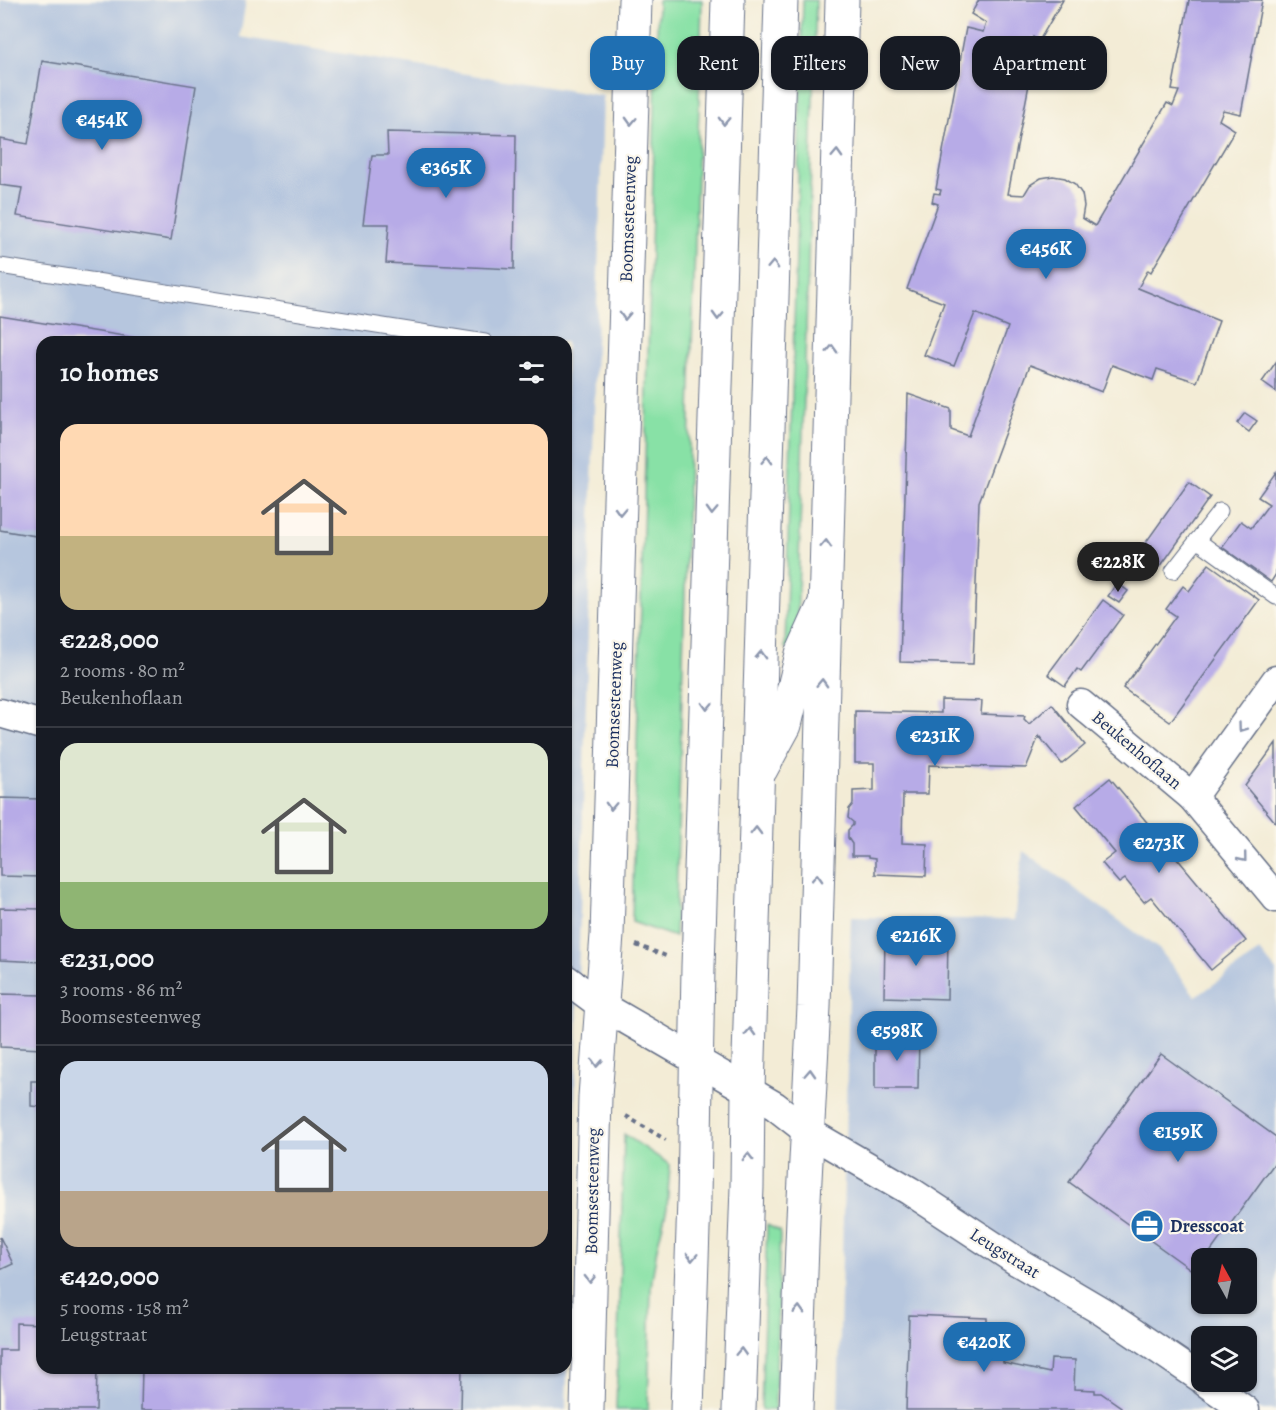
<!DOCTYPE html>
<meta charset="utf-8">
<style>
:root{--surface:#171b24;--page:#20242c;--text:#f1f3f6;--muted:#9ea1a6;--line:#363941;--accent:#1f6fb2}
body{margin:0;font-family:Alegreya,serif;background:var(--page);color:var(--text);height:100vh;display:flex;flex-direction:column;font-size:22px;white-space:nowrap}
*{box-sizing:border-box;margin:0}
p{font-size:20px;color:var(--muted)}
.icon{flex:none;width:33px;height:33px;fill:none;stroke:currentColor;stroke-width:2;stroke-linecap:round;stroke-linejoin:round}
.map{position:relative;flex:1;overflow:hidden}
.panel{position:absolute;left:36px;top:336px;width:536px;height:1038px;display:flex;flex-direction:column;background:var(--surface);border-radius:18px;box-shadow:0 2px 4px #0004}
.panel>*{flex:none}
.banner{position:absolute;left:590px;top:36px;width:570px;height:54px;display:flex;gap:12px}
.needle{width:39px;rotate:352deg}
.fabs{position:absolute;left:1191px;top:1248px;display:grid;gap:12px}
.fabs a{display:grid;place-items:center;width:66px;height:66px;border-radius:12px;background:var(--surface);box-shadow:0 2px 4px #0004;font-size:30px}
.price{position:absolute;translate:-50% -51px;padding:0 14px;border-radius:21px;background:var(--accent);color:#fff;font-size:20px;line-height:39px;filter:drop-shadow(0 2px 3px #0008)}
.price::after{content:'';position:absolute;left:50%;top:36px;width:18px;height:14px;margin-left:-9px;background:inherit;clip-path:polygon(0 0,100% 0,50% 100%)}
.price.on{background:#222;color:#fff}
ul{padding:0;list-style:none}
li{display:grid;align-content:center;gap:12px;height:318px;padding:0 24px}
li+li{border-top:2px solid var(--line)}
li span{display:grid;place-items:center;height:186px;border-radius:18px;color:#555}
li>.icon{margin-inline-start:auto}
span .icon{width:108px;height:108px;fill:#fffc;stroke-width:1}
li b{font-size:26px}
h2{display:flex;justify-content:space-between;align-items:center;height:72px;padding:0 24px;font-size:26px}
.pill{padding:0 21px;border-radius:18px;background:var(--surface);box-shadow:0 2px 4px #0004;font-size:21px;line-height:54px}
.pill.on{background:var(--accent);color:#fff}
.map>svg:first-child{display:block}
</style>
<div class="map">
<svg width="1276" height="1410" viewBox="0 0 1276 1410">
<rect width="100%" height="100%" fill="#fbf7ec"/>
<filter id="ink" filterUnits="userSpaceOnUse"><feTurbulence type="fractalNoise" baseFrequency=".0167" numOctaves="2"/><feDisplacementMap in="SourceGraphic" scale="12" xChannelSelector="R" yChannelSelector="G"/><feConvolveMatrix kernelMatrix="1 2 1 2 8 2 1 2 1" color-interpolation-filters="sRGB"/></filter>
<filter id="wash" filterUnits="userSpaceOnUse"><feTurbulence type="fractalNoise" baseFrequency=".008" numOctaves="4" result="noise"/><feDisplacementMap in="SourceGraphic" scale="24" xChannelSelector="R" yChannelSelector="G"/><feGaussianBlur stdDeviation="1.35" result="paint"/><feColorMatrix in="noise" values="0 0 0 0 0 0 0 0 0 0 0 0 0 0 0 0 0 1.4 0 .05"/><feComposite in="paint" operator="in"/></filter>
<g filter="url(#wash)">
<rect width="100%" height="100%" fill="#f3ecd6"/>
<!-- industrial -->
<g fill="#b6c6de" fill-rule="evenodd">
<path d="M0,0H246L240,37L603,96L566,1410H0ZM42,342H566V1368H42Z"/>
<path d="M1023,851L1160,950L1196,997L1260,951L1276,971V1410H838L851,917L1014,920ZM1202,1258H1246V1304H1202ZM1202,1336H1246V1382H1202Z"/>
</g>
<!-- green -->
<g fill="#88e1a6" stroke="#528882" stroke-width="1.5">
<polygon points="658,0 702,0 675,937 632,922"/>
<polygon points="803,0 816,0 797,628 793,649 785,648"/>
<polygon points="624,1134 670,1165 667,1208 657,1248 651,1287 648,1410 616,1410"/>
<polygon points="767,1225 780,1231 775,1410 761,1410"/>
</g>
<g id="blocks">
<!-- building -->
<g fill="#b7abe7">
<polygon points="979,0 1063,0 1039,41 1033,37 1029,52 1035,53 1008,194 1024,195 1030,185 1041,178 1053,176 1065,178 1075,184 1082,194 1084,206 1082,218 1095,226 1167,103 1173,106 1179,91 1172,90 1189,0 1262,0 1241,114 1223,110 1219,120 1235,130 1151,272 1148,270 1138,288 1219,321 1197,382 1157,369 1153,380 1112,365 1102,392 1030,365 979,502 973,664 900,662 908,394 951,409 951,430 968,436 1008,327 975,313 954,366 924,355 944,303 907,289 938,204 932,202 934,193 940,194 941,190 936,189 966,28 983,32 986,23 971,14"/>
<polygon points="42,61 196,86 171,240 17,216 22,188 0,185 0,139 28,144"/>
<polygon points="387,132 516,135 514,269 386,263 389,224 363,224 372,155 388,155"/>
<polygon points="0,316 155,341 42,342 42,537 0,530"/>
<polygon points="1276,362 1276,392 1262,382"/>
<polygon points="1245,413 1257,421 1249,432 1237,423"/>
<polygon points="1276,472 1276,574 1271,582 1222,547 1241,521 1251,528 1269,504 1258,497"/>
<polygon points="1189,482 1210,497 1160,567 1139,552"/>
<polygon points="1209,564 1259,600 1170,722 1123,688 1176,616 1166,609 1183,586 1189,591"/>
<polygon points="1117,583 1128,591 1119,603 1108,596"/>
<polygon points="1103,600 1123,615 1081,672 1077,669 1065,686 1048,674"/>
<polygon points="941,700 982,701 981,714 1025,716 1024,719 1029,724 1052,704 1085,745 1062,764 1039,736 1026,768 929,765 928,794 903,794 902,843 927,844 926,876 875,874 875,859 868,858 868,856 852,856 852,844 848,838 848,830 853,825 853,822 848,818 849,809 853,804 853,791 874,790 874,763 855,763 855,711 941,713"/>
<polygon points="1276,743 1276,823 1245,786"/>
<polygon points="1110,778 1246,941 1211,970 1151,897 1144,902 1125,879 1119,883 1102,863 1115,853 1076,806"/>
<polygon points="0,798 42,799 42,877 0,876"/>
<polygon points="0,908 42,909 42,962 0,960"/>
<polygon points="885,935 948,936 947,999 884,997"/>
<polygon points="0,994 42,995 42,1049 0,1047"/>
<polygon points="919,1035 918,1089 875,1089 875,1036"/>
<polygon points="1161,1054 1276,1137 1276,1161 1206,1258 1202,1258 1202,1265 1196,1273 1069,1182"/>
<polygon points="31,1081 42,1081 42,1107 31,1106"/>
<polygon points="0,1237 13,1264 0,1270"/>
<polygon points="909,1315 987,1318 987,1342 1003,1343 1003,1363 1050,1373 1051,1359 1075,1360 1074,1389 1095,1390 1095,1393 1101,1393 1121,1407 1121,1410 906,1410"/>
<polygon points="16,1323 42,1324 42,1368 97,1368 96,1410 0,1410 0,1350 16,1350"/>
<polygon points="142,1368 462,1368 461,1410 141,1410"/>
</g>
</g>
</g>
<g filter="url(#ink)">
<use href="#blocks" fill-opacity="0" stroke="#677188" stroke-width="1.5"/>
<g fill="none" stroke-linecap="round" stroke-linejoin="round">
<defs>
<g id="service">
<polyline points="0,266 485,342"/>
<polyline points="1197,540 1276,597"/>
<polyline points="1173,571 1220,511"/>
</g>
<g id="minor">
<polyline points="1081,704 1192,797 1276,898"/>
<polyline points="0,713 42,725"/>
<polyline points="1192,797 1276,680"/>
<polyline points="566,979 601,1005 775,1106 807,1131 910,1191 1018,1262 1103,1312 1202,1379"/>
<polyline points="1205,1382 1245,1410"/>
</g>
<g id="secondary">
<polyline points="587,1410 595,1097 607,935 635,0"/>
<polyline points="796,1410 803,1218 814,1007 842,0"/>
</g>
<g id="trunk">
<polyline points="761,769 785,725 802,654 825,603"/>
<polyline points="687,1410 694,1199 698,967 728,0"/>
<polyline points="739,1410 747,1187 748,1090 781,0"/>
</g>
</defs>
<!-- service casing -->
<use href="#service" stroke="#677188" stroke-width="17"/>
<!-- minor casing -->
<use href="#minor" stroke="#677188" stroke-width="31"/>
<!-- secondary casing -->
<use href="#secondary" stroke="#677188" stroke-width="35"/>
<!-- trunk casing -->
<use href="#trunk" stroke="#677188" stroke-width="35"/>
<!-- path -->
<g stroke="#677188" stroke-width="4" stroke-dasharray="4.5 4.5" stroke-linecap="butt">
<polyline points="636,945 669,957"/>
<polyline points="626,1116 666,1140"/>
</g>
<!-- service -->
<use href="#service" stroke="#fff" stroke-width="15"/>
<!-- minor -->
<use href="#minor" stroke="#fff" stroke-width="28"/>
<!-- secondary -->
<use href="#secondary" stroke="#fff" stroke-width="33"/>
<!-- trunk -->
<use href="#trunk" stroke="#fff" stroke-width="33"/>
</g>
<!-- one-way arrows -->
<defs><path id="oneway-chevron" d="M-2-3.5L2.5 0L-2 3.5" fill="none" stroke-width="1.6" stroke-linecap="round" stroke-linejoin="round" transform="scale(1.5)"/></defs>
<g stroke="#8d97ae">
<use href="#oneway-chevron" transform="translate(631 121) rotate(92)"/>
<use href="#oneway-chevron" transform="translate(724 121) rotate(92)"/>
<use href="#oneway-chevron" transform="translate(837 154) rotate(-88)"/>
<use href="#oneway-chevron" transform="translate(773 265) rotate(-88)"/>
<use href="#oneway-chevron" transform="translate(625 316) rotate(92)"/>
<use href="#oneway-chevron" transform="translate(718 316) rotate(92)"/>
<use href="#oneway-chevron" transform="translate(832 349) rotate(-88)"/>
<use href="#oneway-chevron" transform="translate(767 460) rotate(-88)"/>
<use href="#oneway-chevron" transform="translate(620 511) rotate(92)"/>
<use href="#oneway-chevron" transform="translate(712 511) rotate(92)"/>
<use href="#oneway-chevron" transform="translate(826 544) rotate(-88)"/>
<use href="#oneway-chevron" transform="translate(761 655) rotate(-88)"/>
<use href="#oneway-chevron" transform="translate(822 683) rotate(-88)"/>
<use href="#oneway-chevron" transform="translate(707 706) rotate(92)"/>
<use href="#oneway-chevron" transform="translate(1242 728) rotate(126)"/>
<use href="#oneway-chevron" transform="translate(611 806) rotate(92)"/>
<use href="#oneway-chevron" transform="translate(756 831) rotate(-89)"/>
<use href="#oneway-chevron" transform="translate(1243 858) rotate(51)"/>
<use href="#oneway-chevron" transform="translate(817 878) rotate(-88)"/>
<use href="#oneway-chevron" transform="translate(750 1032) rotate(-88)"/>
<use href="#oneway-chevron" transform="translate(597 1063) rotate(94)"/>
<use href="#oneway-chevron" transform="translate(810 1073) rotate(-87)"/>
<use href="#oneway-chevron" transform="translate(748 1157) rotate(-90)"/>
<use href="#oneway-chevron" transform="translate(692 1257) rotate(92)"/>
<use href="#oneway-chevron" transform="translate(590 1279) rotate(91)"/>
<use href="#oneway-chevron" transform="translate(799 1310) rotate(-88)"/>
<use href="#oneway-chevron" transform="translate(741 1352) rotate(-88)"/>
</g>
</g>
<!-- icons -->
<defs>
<symbol id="office-disc" viewBox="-11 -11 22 22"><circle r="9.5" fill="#1f6fb2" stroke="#fbf7ec"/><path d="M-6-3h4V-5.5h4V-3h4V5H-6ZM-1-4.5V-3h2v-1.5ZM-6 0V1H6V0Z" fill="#fff"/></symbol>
</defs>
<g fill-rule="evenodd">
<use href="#office-disc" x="1128" y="1207" width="38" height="38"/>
</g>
<g text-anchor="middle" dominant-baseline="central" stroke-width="4.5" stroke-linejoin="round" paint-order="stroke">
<!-- street labels -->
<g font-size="18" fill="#1b2f5e" stroke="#fbf7ec">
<text transform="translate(628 219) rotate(-88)">Boomsesteenweg</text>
<text transform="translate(614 705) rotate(-88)">Boomsesteenweg</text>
<text transform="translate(1137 750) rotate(40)">Beukenhoflaan</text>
<text transform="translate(592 1191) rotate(-89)">Boomsesteenweg</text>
<text transform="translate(1005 1253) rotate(32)">Leugstraat</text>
</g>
<!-- poi labels -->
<g font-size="18" font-weight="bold" fill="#1b2f5e" stroke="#fbf7ec" text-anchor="start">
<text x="1170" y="1226">Dresscoat</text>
</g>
</g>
</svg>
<div class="fabs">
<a><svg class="needle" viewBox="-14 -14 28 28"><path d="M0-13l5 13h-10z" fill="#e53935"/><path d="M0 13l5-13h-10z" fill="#9ea1a6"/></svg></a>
<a><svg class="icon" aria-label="layers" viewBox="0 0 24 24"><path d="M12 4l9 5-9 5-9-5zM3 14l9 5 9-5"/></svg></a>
</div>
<b class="price" style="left:102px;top:151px">€454K</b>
<b class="price" style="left:446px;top:199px">€365K</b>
<b class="price" style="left:1046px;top:280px">€456K</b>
<b class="price on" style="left:1118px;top:593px">€228K</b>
<b class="price" style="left:935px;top:767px">€231K</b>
<b class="price" style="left:1159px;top:874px">€273K</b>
<b class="price" style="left:916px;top:967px">€216K</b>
<b class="price" style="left:897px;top:1062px">€598K</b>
<b class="price" style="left:1178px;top:1163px">€159K</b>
<b class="price" style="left:984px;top:1373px">€420K</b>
<div class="banner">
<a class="pill on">Buy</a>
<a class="pill">Rent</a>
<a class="pill">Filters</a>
<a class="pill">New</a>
<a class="pill">Apartment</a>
</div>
<section class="panel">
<h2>10 homes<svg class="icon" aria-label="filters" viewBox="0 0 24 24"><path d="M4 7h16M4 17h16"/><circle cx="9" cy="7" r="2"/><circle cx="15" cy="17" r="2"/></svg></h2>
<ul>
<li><span style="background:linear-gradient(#ffd9b3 60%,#c2b280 0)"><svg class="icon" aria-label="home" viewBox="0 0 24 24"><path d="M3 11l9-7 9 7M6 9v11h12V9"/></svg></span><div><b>€228,000</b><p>2 rooms · 80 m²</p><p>Beukenhoflaan</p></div></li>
<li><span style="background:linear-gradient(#dfe7d0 75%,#8fb573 0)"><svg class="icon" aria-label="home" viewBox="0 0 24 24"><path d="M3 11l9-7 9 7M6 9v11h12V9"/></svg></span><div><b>€231,000</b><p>3 rooms · 86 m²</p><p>Boomsesteenweg</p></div></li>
<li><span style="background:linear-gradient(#c9d6e8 70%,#b9a48a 0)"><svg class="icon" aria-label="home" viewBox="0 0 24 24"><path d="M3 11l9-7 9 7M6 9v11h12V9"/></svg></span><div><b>€420,000</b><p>5 rooms · 158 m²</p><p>Leugstraat</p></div></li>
</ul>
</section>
</div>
